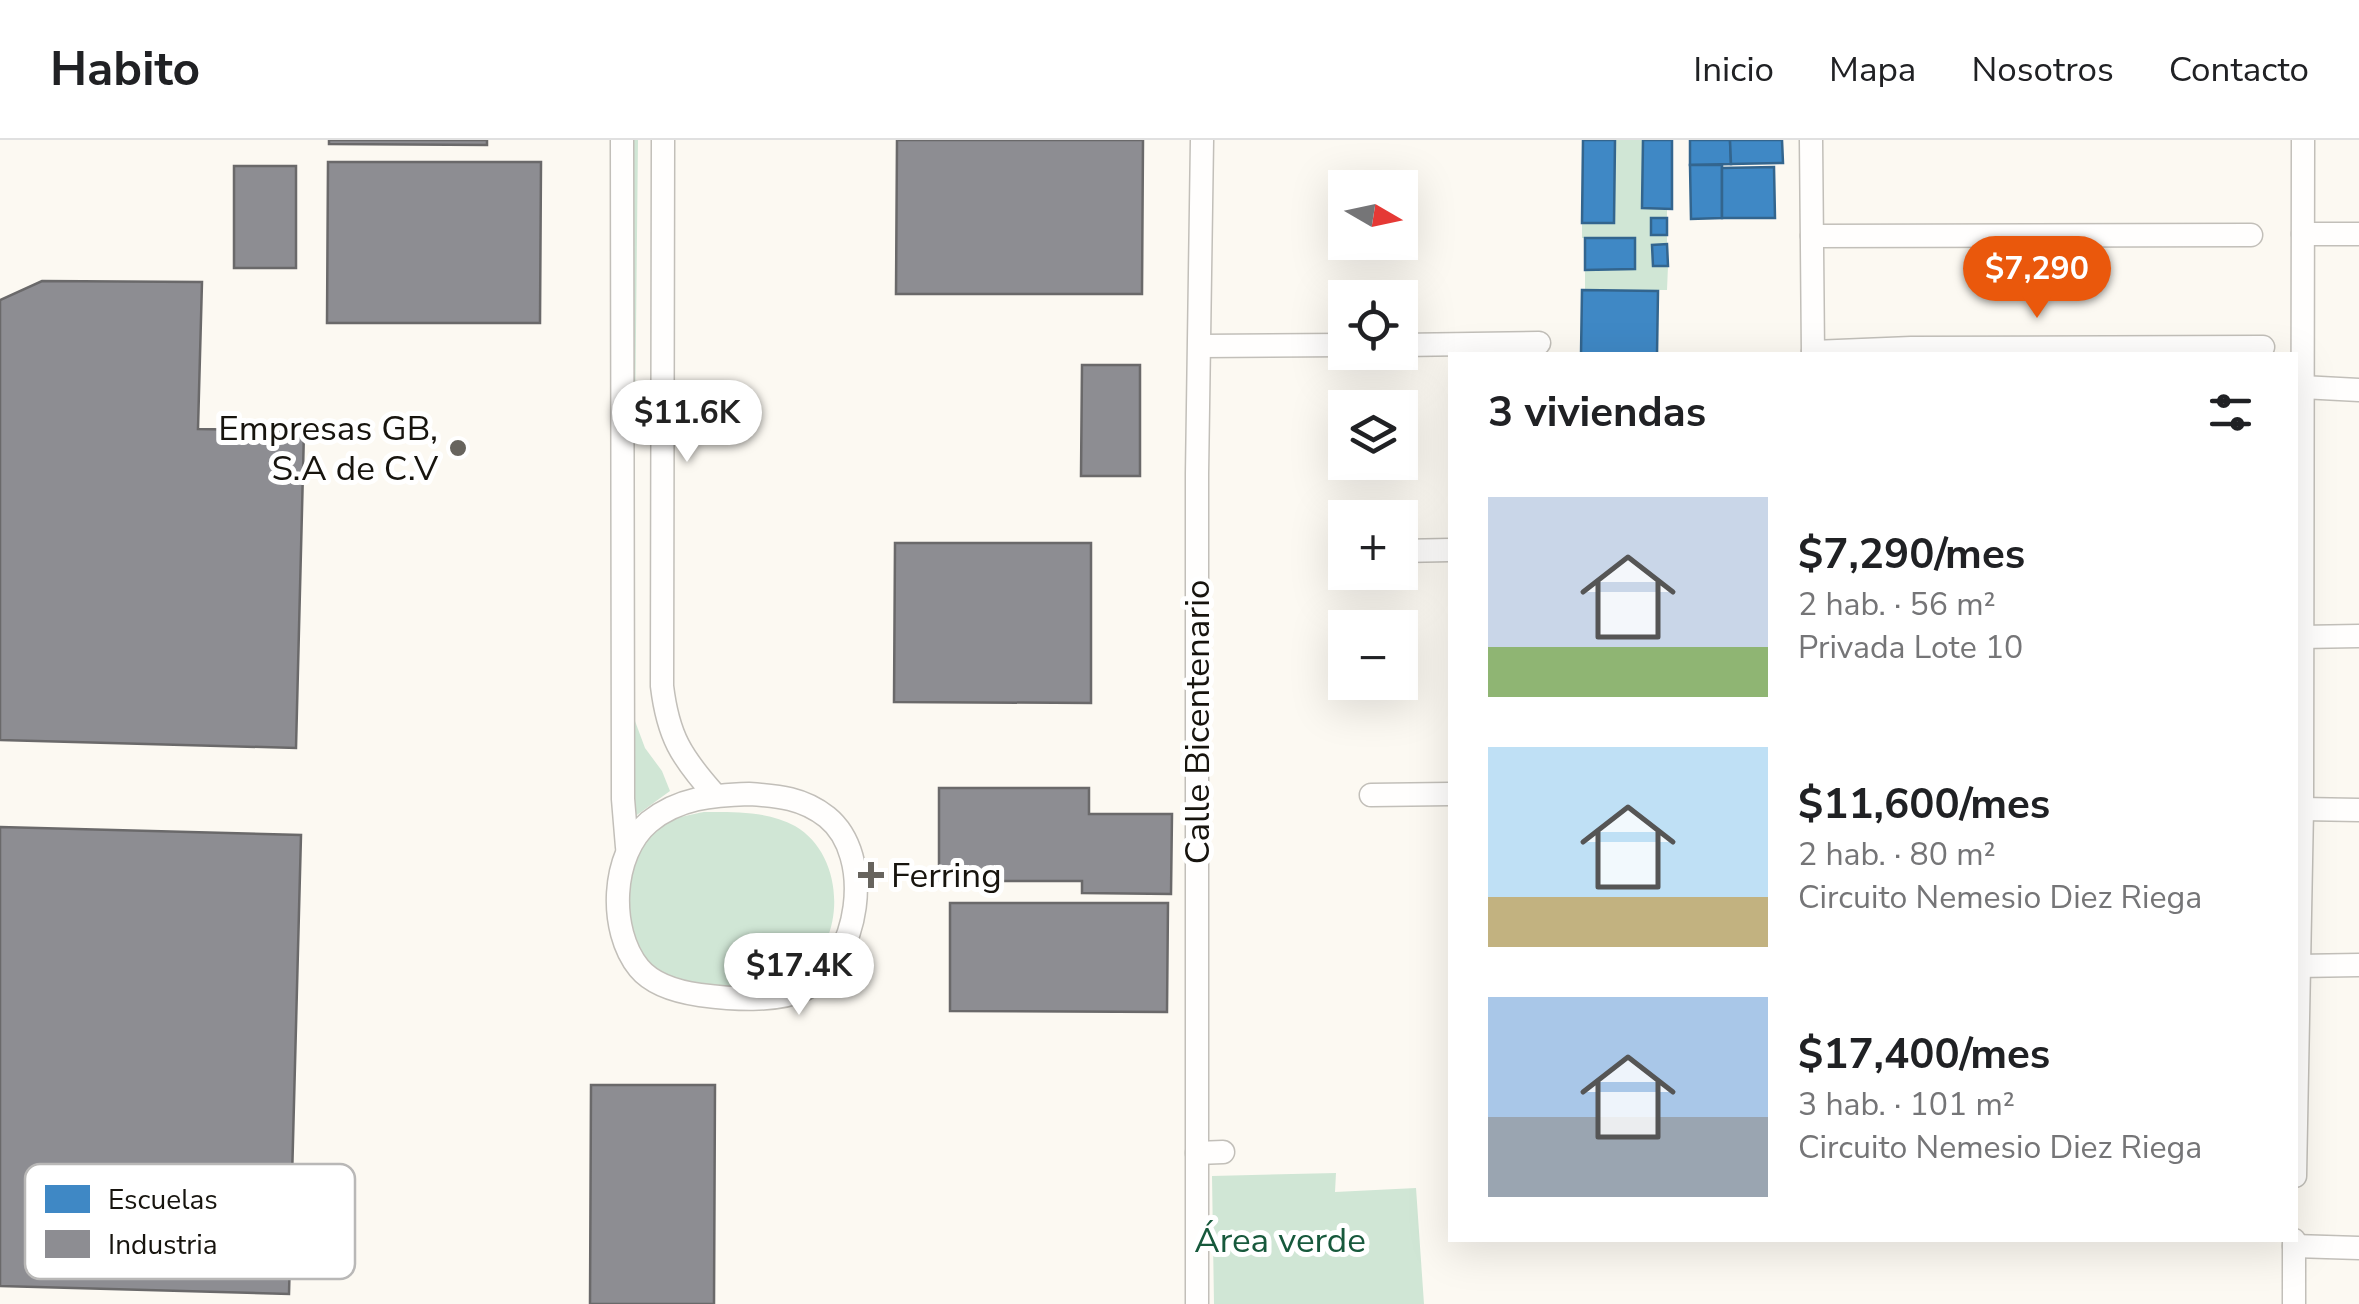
<!DOCTYPE html>
<html lang="es">
<meta charset="utf-8">
<style>
:root{--surface:#fff;--page:#f2f2f2;--text:#202124;--muted:#757577;--line:#e0e0e0;--accent:#ea580c}
body{margin:0;font-family:"Nunito Sans",sans-serif;background:var(--page);color:var(--text);height:100vh;display:flex;flex-direction:column;font-size:38px;white-space:nowrap}
*{box-sizing:border-box;margin:0}
p{font-size:32px;color:var(--muted)}
.icon{flex:none;width:55px;height:55px;fill:none;stroke:currentColor;stroke-width:2;stroke-linecap:round;stroke-linejoin:round}
.map{position:relative;flex:1;overflow:hidden}
.panel{position:absolute;left:1448px;top:212px;width:850px;height:890px;display:flex;flex-direction:column;background:var(--surface);border-radius:0px;box-shadow:0 10px 40px #0002}
.panel>*{flex:none}
.needle{width:65px;rotate:99deg}
.controls{position:absolute;left:1328px;top:30px;display:grid;gap:20px}
.controls a{display:grid;place-items:center;width:90px;height:90px;border-radius:0px;background:var(--surface);box-shadow:0 10px 40px #0002;font-size:50px}
.price{position:absolute;translate:-50% -85px;padding:0 22px;border-radius:35px;background:#fff;color:#222;font-size:32px;line-height:65px;filter:drop-shadow(0 2px 5px #0008)}
.price::after{content:'';position:absolute;left:50%;top:60px;width:30px;height:22px;margin-left:-15px;background:inherit;clip-path:polygon(0 0,100% 0,50% 100%)}
.price.selected{background:var(--accent);color:#fff}
ul{padding:0;list-style:none}
li{display:flex;align-items:center;gap:30px;height:250px;padding:0 40px}
li span{display:grid;place-items:center;flex:none;width:280px;height:200px;border-radius:0px;color:#555}
li>.icon{margin-inline-start:auto}
span .icon{width:120px;height:120px;fill:#fffc;stroke-width:1}
li b{font-size:42px}
h2{display:flex;justify-content:space-between;align-items:center;height:120px;padding:0 40px;font-size:42px}
header{display:flex;align-items:center;gap:60px;box-sizing:border-box;height:140px;padding:0 50px;background:var(--surface);border-bottom:2px solid var(--line)}
header strong{font-size:48px}
nav{display:flex;gap:55px;margin-inline-start:auto;font-size:35px}
.map>svg:first-child{display:block}
</style>
<header>
<strong>Habito</strong>
<nav><a>Inicio</a><a>Mapa</a><a>Nosotros</a><a>Contacto</a></nav>
</header>
<div class="map">
<svg width="2359" height="1164" viewBox="0 0 2359 1164">
<rect width="100%" height="100%" fill="#fcf9f2"/>
<!-- green -->
<g fill="#d0e6d5">
<polygon points="622,0 638,0 632,573 645,608 662,631 670,651 630,680"/>
<polygon points="1615,0 1643,0 1642,68 1667,69 1667,78 1651,79 1651,95 1667,95 1667,104 1652,105 1653,126 1668,126 1667,150 1585,150 1585,130 1635,129 1634,98 1582,98 1582,83 1614,83"/>
<path d="M704,672C734,672 768,671 795,686C844,714 848,798 802,831C776,851 745,850 714,846C693,843 675,842 657,829C640,818 620,785 624,765C627,750 630,717 637,705C650,683 682,676 704,672Z"/>
<polygon points="1336,1033 1335,1052 1416,1048 1424,1164 1214,1164 1212,1036"/>
</g>
<!-- schools -->
<g fill="#3f88c5" stroke="#33658e" stroke-width="2.5">
<polygon points="1583,0 1615,0 1614,83 1582,83"/>
<polygon points="1643,0 1672,0 1672,69 1642,68"/>
<polygon points="1690,0 1730,0 1731,24 1690,25"/>
<polygon points="1730,0 1782,0 1783,23 1731,24"/>
<polygon points="1690,25 1722,25 1722,78 1691,79"/>
<polygon points="1774,27 1775,78 1722,78 1722,28"/>
<rect x="1651" y="78" width="16" height="17"/>
<polygon points="1585,98 1635,98 1635,129 1585,130"/>
<polygon points="1667,104 1668,126 1653,126 1652,105"/>
<polygon points="1582,150 1658,151 1657,215 1581,215"/>
</g>
<!-- industry -->
<g fill="#8d8d92" stroke="#6a696a" stroke-width="2.5">
<polygon points="329,0 487,0 487,5 329,4"/>
<polygon points="897,0 1143,0 1142,154 896,154"/>
<polygon points="328,22 541,22 540,183 327,183"/>
<rect x="234" y="26" width="62" height="102"/>
<polygon points="42,141 202,142 198,289 304,291 296,608 0,600 0,160"/>
<polygon points="1082,225 1140,225 1140,336 1081,336"/>
<polygon points="895,403 1091,403 1091,563 894,562"/>
<polygon points="939,648 1089,648 1089,674 1172,674 1171,754 1082,753 1082,741 939,741"/>
<polygon points="0,687 301,695 289,1154 0,1146"/>
<polygon points="950,763 1168,763 1167,872 950,871"/>
<polygon points="591,945 715,945 714,1164 590,1164"/>
</g>
<g fill="none" stroke-linecap="round" stroke-linejoin="round">
<defs>
<g id="street">
<polyline points="622,0 623,659 627,707"/>
<path d="M663,0L662,546C668,596 681,617 715,655"/>
<polyline points="1811,0 1813,215"/>
<polyline points="2303,94 2359,94"/>
<polyline points="1812,96 2251,95"/>
<polyline points="1400,205 1539,203"/>
<polyline points="1201,206 1345,205"/>
<polyline points="1813,212 1911,208 2263,207"/>
<polyline points="2302,247 2359,250"/>
<polyline points="1400,411 1450,410"/>
<polyline points="2301,497 2359,496"/>
<path d="M749,654C779,656 803,658 827,677C875,716 860,821 805,849C776,863 731,859 700,855C679,852 653,845 639,828C608,790 611,714 649,682C678,658 713,655 749,654Z"/>
<polyline points="1371,655 1450,654"/>
<polyline points="2302,669 2359,670"/>
<polyline points="2298,826 2359,825"/>
<polyline points="1197,1013 1223,1012"/>
<polyline points="2295,1036 2302,669 2303,0"/>
<polyline points="2294,1106 2359,1108"/>
<polyline points="1197,1164 1197,334 1202,0"/>
<polyline points="2294,1164 2294,1100"/>
</g>
</defs>
<!-- street casing -->
<use href="#street" stroke="#c2bfb9" stroke-width="25"/>
<!-- street -->
<use href="#street" stroke="#fffefd" stroke-width="22"/>
</g>
<!-- markers -->
<g fill="#67645e" stroke="#fff" stroke-width="4">
<circle cx="458" cy="308" r="10"/>
<path d="M866 720h10v10h10v10h-10v10h-10v-10h-10v-10h10z"/>
</g>
<g text-anchor="middle" dominant-baseline="central" stroke-width="10" stroke-linejoin="round" paint-order="stroke">
<!-- poi labels -->
<g font-size="35" fill="#17140e" stroke="#fff" text-anchor="end">
<text x="438" y="288">Empresas GB,<tspan x="438" dy="40">S.A de C.V</tspan></text>
<text x="891" y="735" text-anchor="start">Ferring</text>
</g>
<!-- street labels -->
<g font-size="35" fill="#17140e" stroke="#fff">
<text transform="translate(1197 582) rotate(-90)">Calle Bicentenario</text>
</g>
<!-- park labels -->
<g font-size="35" fill="#17593c" stroke="#fff">
<text x="1280" y="1100">Área verde</text>
</g>
</g>
<!-- legend -->
<rect x="25" y="1024" width="330" height="115" rx="15" fill="#fff" stroke="#b9b8b7" stroke-width="2.5"/>
<rect x="45" y="1045" width="45" height="28" fill="#3f88c5"/>
<rect x="45" y="1090" width="45" height="28" fill="#8d8d92"/>
<g font-size="28" fill="#17140e">
<text x="108" y="1069">Escuelas</text>
<text x="108" y="1114">Industria</text>
</g>
</svg>
<div class="controls">
<a><svg class="needle" viewBox="-14 -14 28 28"><path d="M0-13l5 13h-10z" fill="#e53935"/><path d="M0 13l5-13h-10z" fill="#757577"/></svg></a>
<a><svg class="icon" aria-label="locate" viewBox="0 0 24 24"><circle cx="12" cy="12" r="6"/><path d="M12 2v4M12 18v4M2 12h4M18 12h4"/></svg></a>
<a><svg class="icon" aria-label="layers" viewBox="0 0 24 24"><path d="M12 4l9 5-9 5-9-5zM3 14l9 5 9-5"/></svg></a>
<a>+</a>
<a>−</a>
</div>
<b class="price selected" style="left:2037px;top:181px">$7,290</b>
<b class="price" style="left:687px;top:325px">$11.6K</b>
<b class="price" style="left:799px;top:878px">$17.4K</b>
<section class="panel">
<h2>3 viviendas<svg class="icon" aria-label="filters" viewBox="0 0 24 24"><path d="M4 7h16M4 17h16"/><circle cx="9" cy="7" r="2"/><circle cx="15" cy="17" r="2"/></svg></h2>
<ul>
<li><span style="background:linear-gradient(#c9d6e8 75%,#8fb573 0)"><svg class="icon" aria-label="home" viewBox="0 0 24 24"><path d="M3 11l9-7 9 7M6 9v11h12V9"/></svg></span><div><b>$7,290/mes</b><p>2 hab. · 56 m²</p><p>Privada Lote 10</p></div></li>
<li><span style="background:linear-gradient(#bfe0f5 75%,#c2b280 0)"><svg class="icon" aria-label="home" viewBox="0 0 24 24"><path d="M3 11l9-7 9 7M6 9v11h12V9"/></svg></span><div><b>$11,600/mes</b><p>2 hab. · 80 m²</p><p>Circuito Nemesio Diez Riega</p></div></li>
<li><span style="background:linear-gradient(#a9c7e8 60%,#9aa5b1 0)"><svg class="icon" aria-label="home" viewBox="0 0 24 24"><path d="M3 11l9-7 9 7M6 9v11h12V9"/></svg></span><div><b>$17,400/mes</b><p>3 hab. · 101 m²</p><p>Circuito Nemesio Diez Riega</p></div></li>
</ul>
</section>
</div>
